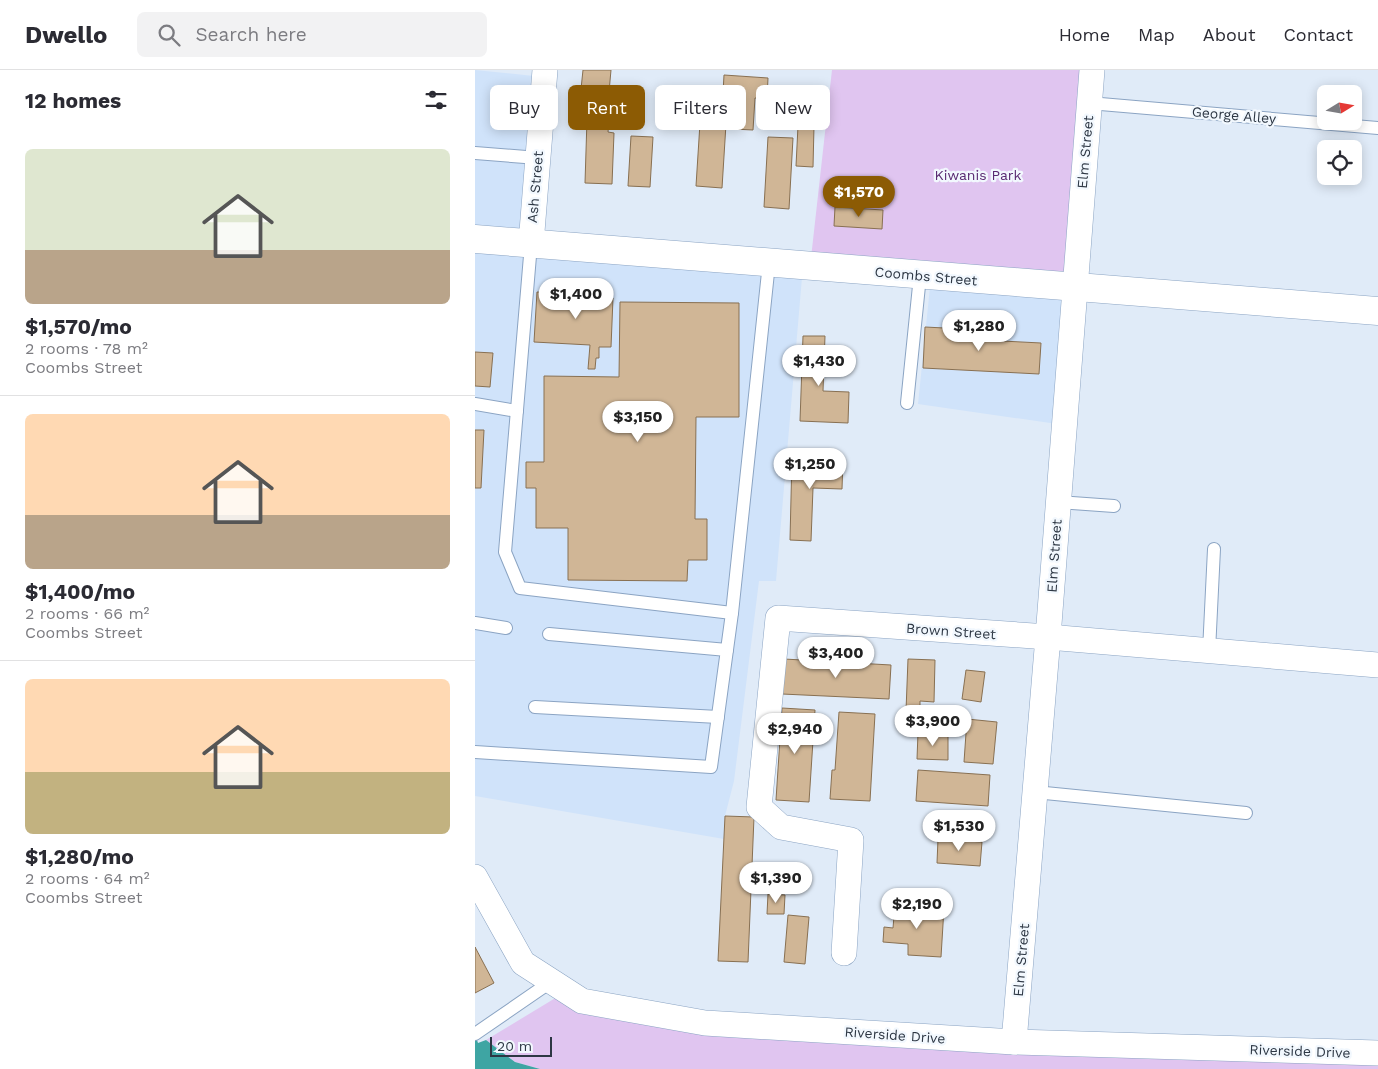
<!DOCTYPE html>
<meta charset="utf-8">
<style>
:root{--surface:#fff;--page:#f2f2f3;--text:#2b2b33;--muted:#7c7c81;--line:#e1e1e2;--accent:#8c5b04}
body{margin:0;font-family:"Work Sans",sans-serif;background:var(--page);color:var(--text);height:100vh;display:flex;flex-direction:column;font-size:19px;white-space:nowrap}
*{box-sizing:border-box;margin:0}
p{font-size:16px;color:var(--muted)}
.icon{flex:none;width:28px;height:28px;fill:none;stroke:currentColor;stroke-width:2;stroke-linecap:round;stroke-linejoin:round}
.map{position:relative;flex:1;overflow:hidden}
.sheet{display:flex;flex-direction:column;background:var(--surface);width:475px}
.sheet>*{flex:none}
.top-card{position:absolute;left:15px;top:15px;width:475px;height:45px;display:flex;gap:10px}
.needle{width:32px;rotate:79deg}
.controls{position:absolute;left:842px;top:15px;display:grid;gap:10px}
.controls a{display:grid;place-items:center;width:45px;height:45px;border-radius:8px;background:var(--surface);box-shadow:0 2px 12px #0003;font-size:25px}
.scale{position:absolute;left:15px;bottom:12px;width:62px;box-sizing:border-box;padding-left:5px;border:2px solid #2d3744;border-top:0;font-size:14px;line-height:18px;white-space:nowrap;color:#2d3744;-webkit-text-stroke:4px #f2f8fe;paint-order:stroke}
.price{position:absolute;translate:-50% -42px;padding:0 11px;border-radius:18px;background:#fff;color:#222;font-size:16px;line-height:32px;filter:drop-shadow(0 1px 2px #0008)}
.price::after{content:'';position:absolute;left:50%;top:30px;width:15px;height:11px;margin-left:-8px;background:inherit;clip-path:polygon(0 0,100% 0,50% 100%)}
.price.active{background:var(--accent);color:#fff}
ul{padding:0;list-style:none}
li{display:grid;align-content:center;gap:10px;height:265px;padding:0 25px}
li+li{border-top:1px solid var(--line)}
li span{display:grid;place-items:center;height:155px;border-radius:8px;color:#555}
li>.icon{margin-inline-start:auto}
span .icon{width:90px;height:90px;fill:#fffc;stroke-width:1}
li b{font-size:21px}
h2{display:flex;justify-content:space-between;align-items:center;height:60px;padding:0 25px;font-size:21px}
.pill{padding:0 18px;border-radius:8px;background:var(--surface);box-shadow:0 2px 12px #0003;font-size:18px;line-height:45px}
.pill.active{background:var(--accent);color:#fff}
header{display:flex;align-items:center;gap:30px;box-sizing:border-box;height:70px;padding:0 25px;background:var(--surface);border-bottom:1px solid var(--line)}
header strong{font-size:24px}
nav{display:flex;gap:28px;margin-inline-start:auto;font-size:18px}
.search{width:350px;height:45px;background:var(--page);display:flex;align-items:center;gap:12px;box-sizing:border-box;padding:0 18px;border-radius:8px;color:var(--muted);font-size:19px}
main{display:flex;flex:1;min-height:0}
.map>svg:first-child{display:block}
</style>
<header>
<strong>Dwello</strong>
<div class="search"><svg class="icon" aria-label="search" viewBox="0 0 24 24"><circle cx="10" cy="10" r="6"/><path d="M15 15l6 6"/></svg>Search here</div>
<nav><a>Home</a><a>Map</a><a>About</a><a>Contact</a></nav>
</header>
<main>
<section class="sheet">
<h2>12 homes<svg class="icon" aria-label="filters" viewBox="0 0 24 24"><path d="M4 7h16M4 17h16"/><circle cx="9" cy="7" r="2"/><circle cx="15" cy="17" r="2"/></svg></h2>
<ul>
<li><span style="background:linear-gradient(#dfe7d0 65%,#b9a48a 0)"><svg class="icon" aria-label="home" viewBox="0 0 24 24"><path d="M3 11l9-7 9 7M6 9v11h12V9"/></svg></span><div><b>$1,570/mo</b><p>2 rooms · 78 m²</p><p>Coombs Street</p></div></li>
<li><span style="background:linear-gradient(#ffd9b3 65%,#b9a48a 0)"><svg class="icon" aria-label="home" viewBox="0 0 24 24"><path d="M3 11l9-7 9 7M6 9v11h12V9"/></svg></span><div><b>$1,400/mo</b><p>2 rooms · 66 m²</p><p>Coombs Street</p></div></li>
<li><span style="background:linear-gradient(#ffd9b3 60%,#c2b280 0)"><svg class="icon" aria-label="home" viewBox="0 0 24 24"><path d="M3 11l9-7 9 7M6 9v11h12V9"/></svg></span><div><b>$1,280/mo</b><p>2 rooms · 64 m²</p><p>Coombs Street</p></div></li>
</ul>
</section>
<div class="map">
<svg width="903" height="999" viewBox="0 0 903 999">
<rect width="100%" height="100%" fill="#e0ebf8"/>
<!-- built -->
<g fill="#d0e3fa">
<polygon points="0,0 69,7 56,174 328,196 301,511 284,511 259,711 250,746 249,769 0,726"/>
<polygon points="456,207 599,218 589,355 443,334"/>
</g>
<!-- green -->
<g fill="#e0c5f0">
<polygon points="357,0 617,0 599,218 335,197"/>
<polygon points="92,921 230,953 903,983 903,999 65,999 40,992 11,970"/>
</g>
<!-- water -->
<polygon fill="#3ea5a3" points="0,964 3,973 11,970 40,992 65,999 0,999"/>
<!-- building -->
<g fill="#d0b696" stroke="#887052">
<polygon points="108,0 136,0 134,22 106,19"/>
<polygon points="249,5 293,8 292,29 280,28 278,60 258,59 260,24 248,23"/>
<polygon points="128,23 151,24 149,43 126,41"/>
<polygon points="112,49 134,50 133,62 139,63 137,114 110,113"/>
<polygon points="225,53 251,54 247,118 221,116"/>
<polygon points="323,56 339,56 338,97 321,96"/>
<polygon points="156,66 178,67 175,117 153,116"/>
<polygon points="293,67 318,68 314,139 289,137"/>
<polygon points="360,137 408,140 407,159 359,156"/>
<polygon points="117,212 130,213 129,227 138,228 136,277 124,277 124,288 121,288 120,299 113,299 115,275 59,272 62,222 116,224"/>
<polygon points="145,232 264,233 264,347 221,347 220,449 232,449 232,490 213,490 212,511 93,510 93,458 61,458 61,418 51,418 51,392 69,392 69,306 144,307"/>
<polygon points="450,257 527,261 527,271 566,273 564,304 448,298"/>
<polygon points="328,266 350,266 348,321 374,322 373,353 325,351"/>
<polygon points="0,282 18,283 15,317 0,316"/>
<polygon points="0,360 9,360 6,418 0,418"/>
<polygon points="317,387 368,389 367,419 338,418 336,471 315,470"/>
<polygon points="309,589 416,595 414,629 307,624"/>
<polygon points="433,589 460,590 459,632 445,631 445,641 431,641"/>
<polygon points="491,600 510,602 506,632 487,629"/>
<polygon points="307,638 340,640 334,732 301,730"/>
<polygon points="364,642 400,644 395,731 355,729 357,700 360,700"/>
<polygon points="492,649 522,652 518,694 489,692"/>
<polygon points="443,663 473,664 473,690 442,689"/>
<polygon points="443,700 515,705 513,736 441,731"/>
<polygon points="250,746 279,747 273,892 243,891"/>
<polygon points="463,769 507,772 505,796 462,793"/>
<polygon points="293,824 310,825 309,844 292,844"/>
<polygon points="420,835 469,838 466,887 433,885 433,874 408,872 409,857 418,858"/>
<polygon points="313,845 334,847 330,894 309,892"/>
<polygon points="0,877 19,913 0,923"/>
</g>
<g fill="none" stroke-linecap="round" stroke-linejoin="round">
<defs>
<g id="lane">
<polyline points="614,33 903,58"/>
<polyline points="0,83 63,88"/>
<polyline points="56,174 30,482 45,518 257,543"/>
<polyline points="432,333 445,206"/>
<polyline points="0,334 42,341"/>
<polyline points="583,432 639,436"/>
<polyline points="0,553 31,558"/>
<polyline points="74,564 252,580"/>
<polyline points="734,581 739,479"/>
<polyline points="60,637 243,647"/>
<polyline points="0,682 236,697 257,543 294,193"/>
<polyline points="560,722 771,743"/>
<polyline points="0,964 77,911"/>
</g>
<g id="street">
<polyline points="56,174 70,0"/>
<polyline points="0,807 48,893 107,931 230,953 539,972 903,983"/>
<polyline points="369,883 376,770 306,757 284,737 303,548 573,567 903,595"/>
<polyline points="539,972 573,567 617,0"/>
</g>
<polyline id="secondary" points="0,169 903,241"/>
</defs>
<!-- lane casing -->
<use href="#lane" stroke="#8ba4c3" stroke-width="14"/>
<!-- street casing -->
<use href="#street" stroke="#8ba4c3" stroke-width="26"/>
<!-- secondary casing -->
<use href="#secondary" stroke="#8ba4c3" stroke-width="29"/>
<!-- lane -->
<use href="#lane" stroke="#fff" stroke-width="12"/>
<!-- street -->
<use href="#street" stroke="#fff" stroke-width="25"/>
<!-- secondary -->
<use href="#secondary" stroke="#fff" stroke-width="28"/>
</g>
<g text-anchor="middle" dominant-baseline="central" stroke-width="4.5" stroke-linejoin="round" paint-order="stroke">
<!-- street labels -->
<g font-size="14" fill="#2d3744" stroke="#f2f8fe">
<text transform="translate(759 45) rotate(5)">George Alley</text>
<text transform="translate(610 82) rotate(-85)">Elm Street</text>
<text transform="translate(60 117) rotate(-85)">Ash Street</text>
<text transform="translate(451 206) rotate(5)">Coombs Street</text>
<text transform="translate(579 486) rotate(-86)">Elm Street</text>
<text transform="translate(476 561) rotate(4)">Brown Street</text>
<text transform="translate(546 890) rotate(-85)">Elm Street</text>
<text transform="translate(420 965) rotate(4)">Riverside Drive</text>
<text transform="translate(825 981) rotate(2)">Riverside Drive</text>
</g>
<!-- park labels -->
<g font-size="14" fill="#5a2a72" stroke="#f2f8fe">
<text x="503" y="105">Kiwanis Park</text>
</g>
</g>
</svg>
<div class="controls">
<a><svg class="needle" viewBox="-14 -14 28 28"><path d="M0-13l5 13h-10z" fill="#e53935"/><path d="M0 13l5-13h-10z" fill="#7c7c81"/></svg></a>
<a><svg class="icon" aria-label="locate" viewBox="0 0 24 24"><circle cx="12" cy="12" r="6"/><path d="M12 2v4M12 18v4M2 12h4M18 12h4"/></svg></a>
</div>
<div class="scale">20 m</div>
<b class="price active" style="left:384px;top:148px">$1,570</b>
<b class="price" style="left:101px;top:250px">$1,400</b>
<b class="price" style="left:504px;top:282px">$1,280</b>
<b class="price" style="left:344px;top:317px">$1,430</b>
<b class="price" style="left:163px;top:373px">$3,150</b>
<b class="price" style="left:335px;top:420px">$1,250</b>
<b class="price" style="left:361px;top:609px">$3,400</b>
<b class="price" style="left:458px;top:677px">$3,900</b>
<b class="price" style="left:320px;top:685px">$2,940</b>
<b class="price" style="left:484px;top:782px">$1,530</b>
<b class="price" style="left:301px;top:834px">$1,390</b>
<b class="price" style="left:442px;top:860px">$2,190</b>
<div class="top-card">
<a class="pill">Buy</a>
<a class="pill active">Rent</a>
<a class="pill">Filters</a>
<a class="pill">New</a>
</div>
</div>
</main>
